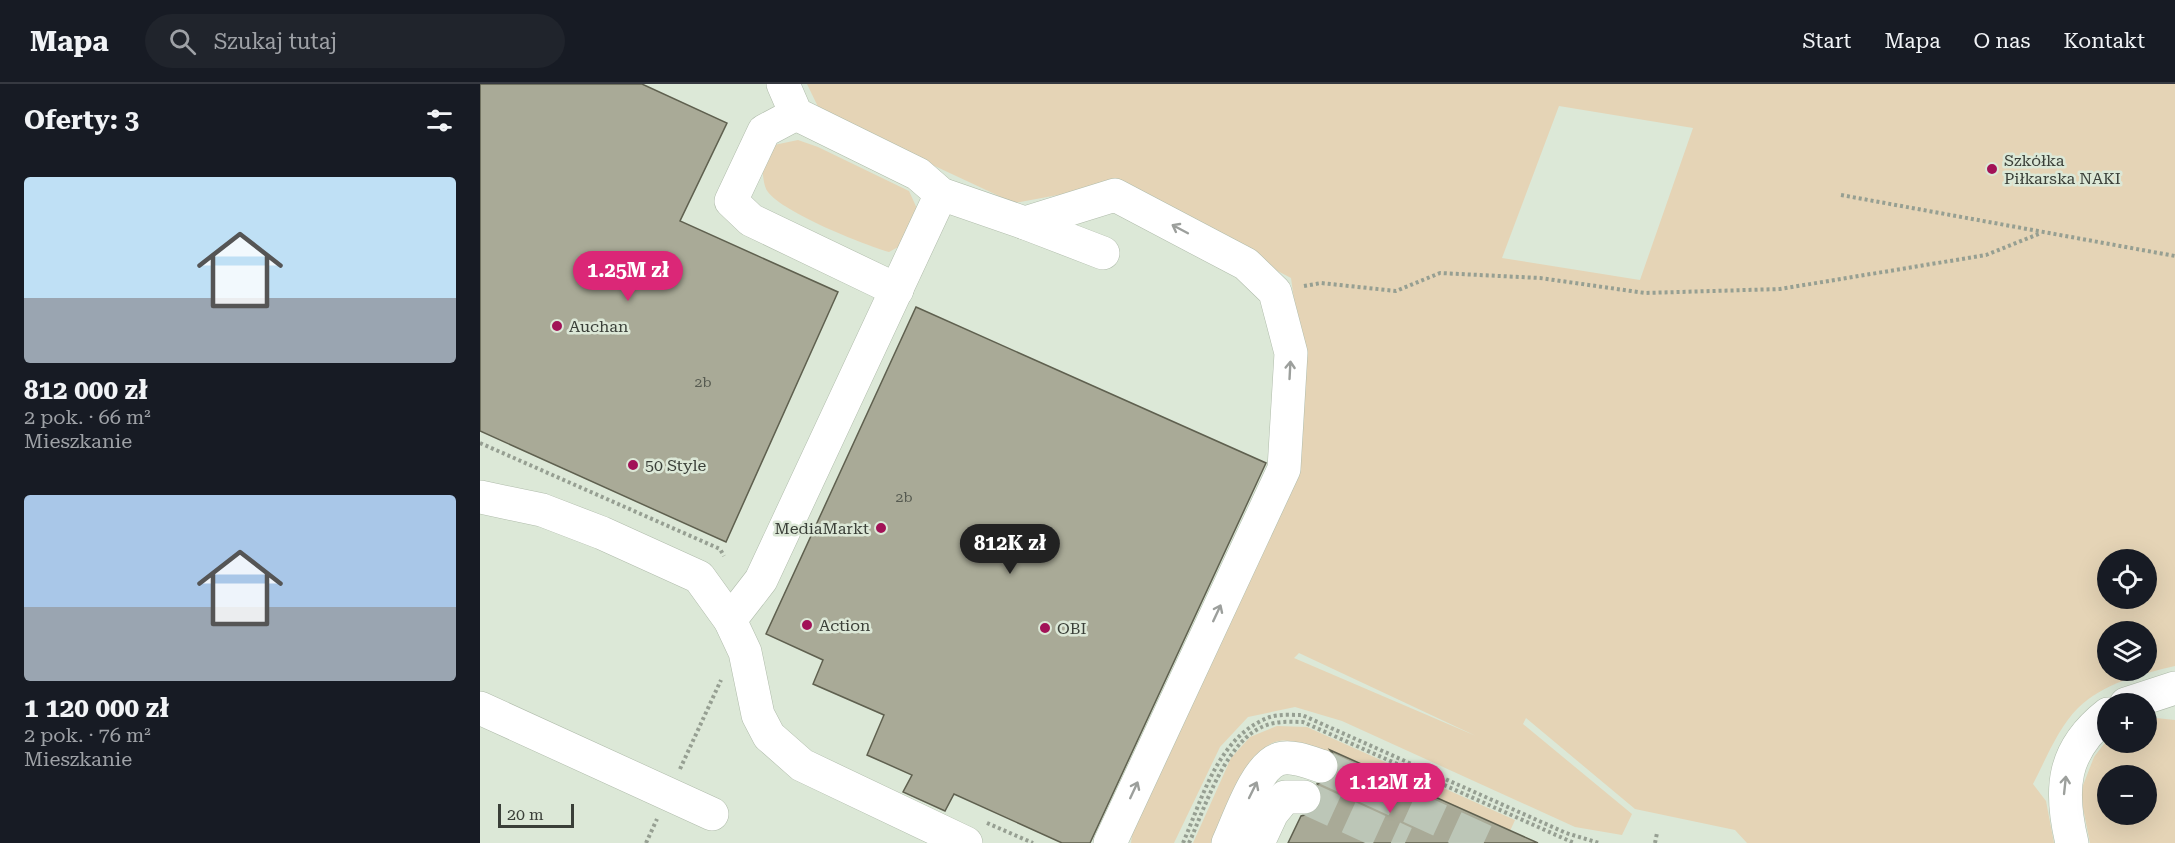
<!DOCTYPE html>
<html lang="pl">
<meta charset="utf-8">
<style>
:root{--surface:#171b24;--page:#20242c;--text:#f1f3f6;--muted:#9ea1a6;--line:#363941;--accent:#db2777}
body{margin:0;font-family:"Roboto Serif",serif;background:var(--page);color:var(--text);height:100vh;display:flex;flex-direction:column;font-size:22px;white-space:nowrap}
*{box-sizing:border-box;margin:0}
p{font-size:20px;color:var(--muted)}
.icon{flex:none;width:33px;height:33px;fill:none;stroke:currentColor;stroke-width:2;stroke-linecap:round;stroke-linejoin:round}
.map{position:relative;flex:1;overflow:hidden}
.sheet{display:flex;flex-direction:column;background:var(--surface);width:480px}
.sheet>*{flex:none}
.tools{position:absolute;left:1617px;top:465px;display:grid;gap:12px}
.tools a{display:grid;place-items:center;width:60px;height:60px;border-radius:50%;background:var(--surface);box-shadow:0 6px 24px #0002;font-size:30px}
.scale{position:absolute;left:18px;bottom:15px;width:76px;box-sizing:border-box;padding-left:6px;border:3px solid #3a3f38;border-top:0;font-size:16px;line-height:21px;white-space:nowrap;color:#3a3f38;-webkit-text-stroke:4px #dce8d7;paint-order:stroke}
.price{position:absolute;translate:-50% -51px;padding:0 14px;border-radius:21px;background:var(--accent);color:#fff;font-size:20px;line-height:39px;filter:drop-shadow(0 2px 3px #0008)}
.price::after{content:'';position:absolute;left:50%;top:36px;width:18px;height:14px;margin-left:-9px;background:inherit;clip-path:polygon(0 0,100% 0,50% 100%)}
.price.active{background:#222;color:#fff}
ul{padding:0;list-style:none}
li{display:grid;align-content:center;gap:12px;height:318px;padding:0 24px}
li span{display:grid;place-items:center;height:186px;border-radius:6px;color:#555}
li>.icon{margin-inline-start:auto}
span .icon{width:108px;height:108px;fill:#fffc;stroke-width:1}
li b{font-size:26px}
h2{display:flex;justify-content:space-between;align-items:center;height:72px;padding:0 24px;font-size:26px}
header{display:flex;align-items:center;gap:36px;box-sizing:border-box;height:84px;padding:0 30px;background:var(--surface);border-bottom:2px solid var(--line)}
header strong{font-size:28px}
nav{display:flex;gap:33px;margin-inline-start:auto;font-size:21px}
.search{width:420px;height:54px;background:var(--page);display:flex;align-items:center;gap:15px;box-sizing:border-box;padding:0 21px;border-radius:33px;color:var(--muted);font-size:22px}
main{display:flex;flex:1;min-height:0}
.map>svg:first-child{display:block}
</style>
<header>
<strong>Mapa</strong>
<div class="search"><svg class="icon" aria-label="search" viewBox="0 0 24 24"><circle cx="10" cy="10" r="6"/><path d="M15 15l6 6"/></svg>Szukaj tutaj</div>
<nav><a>Start</a><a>Mapa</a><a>O nas</a><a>Kontakt</a></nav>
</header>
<main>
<section class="sheet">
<h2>Oferty: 3<svg class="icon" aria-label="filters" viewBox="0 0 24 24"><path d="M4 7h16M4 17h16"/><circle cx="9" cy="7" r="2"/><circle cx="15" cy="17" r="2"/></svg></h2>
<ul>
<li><span style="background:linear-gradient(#bfe0f5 65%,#9aa5b1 0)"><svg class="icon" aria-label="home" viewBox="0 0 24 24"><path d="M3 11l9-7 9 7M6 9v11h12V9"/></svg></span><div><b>812 000 zł</b><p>2 pok. · 66 m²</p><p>Mieszkanie</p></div></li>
<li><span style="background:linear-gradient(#a9c7e8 60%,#9aa5b1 0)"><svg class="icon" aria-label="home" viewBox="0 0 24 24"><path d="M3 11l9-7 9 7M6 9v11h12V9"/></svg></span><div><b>1 120 000 zł</b><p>2 pok. · 76 m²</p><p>Mieszkanie</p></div></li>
</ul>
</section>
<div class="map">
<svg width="1695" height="759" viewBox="0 0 1695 759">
<rect width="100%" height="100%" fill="#dce8d7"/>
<!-- green -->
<g fill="#e5d4b6" fill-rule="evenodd">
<path d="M327,0H1695V582C1661,590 1624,599 1598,624C1578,644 1566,675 1553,700L1566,717L1574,759H1267L1255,746L1155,725L1046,634L1043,640L1152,730L1142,751L1095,743L862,637L815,623L768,633L740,663L694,759H651L653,744L824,288L811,194L632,101L534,119L341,29ZM1079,22L1213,44L1160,196L1022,174ZM1628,476H1666V514H1628ZM1628,548H1666V586H1628ZM819,569L996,652L814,574Z"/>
<path d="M318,56L338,63L429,107L439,129L431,156L409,168C382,160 304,129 288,108C283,102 283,88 282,81L294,61Z"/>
<path d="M1676,634L1695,636V759H1610L1600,709L1614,673L1627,656L1666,658L1667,638ZM1628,692H1666V730H1628Z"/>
<path d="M797,642L827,643L1035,736L1030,747L853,667L848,671C834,665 815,654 799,657C767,662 744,732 731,759H713L751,674L770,653Z"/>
</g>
<!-- building -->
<g fill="#a9aa97" stroke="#5f604f" stroke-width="1.5">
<polygon points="0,0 162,0 247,39 200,137 358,208 246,458 0,347"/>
<polygon points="436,223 786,379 610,759 582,759 474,710 465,727 423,708 432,691 387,671 404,631 333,600 343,576 286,550"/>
<polygon points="850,666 1058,759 808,759 821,732 833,729 840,722 843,712 837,700 853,696 858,689 859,678"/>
</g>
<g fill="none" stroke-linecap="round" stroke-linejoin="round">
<!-- minor-tunnel -->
<g stroke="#bcc6b7" stroke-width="33" stroke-dasharray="33 16" stroke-linecap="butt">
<polyline points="841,682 1009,759"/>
<polyline points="824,713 925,759"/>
</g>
<defs>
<g id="minor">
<polyline points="303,0 316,30 438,90 461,110 545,139 635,111 766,180 795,208 811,269 804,385 630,759"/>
<polyline points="316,30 284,47 251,117 271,136 417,206"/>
<polyline points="545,139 623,169"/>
<polyline points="0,413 62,426 122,449 219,493 250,536 265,568 278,631 289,652 322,681 486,759"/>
<polyline points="250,536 281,496 461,110"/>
<polyline points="1646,620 1695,604"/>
<polyline points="0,624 232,730"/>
<path d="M748,759C758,738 776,682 799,675C811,671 829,678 841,682"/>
<polyline points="778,759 792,729 805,713 824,713"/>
<path d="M1592,759C1579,705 1582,666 1628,630"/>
</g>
</defs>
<!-- minor casing -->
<use href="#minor" stroke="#b0bcab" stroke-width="34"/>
<!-- path -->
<g stroke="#969f92" stroke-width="4" stroke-dasharray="3 3" stroke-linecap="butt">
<polyline points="1361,111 1695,172"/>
<polyline points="824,202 841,199 916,207 960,189 1060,194 1165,209 1300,205 1506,171 1561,149"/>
<polyline points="0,359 240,465 244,472"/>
<polyline points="200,685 241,596"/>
<polyline points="507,739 553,759"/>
<polyline points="166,759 177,735"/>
<path d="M703,759C723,713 738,652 790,633C799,630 812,631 822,631L1086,749L1119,759"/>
<path d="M709,759C726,722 748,646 795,639C804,637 814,638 823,638L1094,759"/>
<polyline points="1175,759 1177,749"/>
</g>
<!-- minor -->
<use href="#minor" stroke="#fff" stroke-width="33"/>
</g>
<!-- one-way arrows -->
<defs><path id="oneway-shaft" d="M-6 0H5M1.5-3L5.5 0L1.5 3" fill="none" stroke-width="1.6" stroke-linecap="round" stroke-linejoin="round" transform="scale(1.5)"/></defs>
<g stroke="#9c9f9c">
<use href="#oneway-shaft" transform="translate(700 145) rotate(-152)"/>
<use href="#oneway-shaft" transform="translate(810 286) rotate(-87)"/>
<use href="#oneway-shaft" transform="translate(737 529) rotate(-65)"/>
<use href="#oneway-shaft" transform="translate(1585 701) rotate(-84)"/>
<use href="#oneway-shaft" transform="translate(654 706) rotate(-65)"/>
<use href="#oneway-shaft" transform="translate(773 706) rotate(-64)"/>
</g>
<!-- markers -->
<g fill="#a21257" stroke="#dce8d7" stroke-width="2">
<circle cx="1512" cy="85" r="6"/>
<circle cx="77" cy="242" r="6"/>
<circle cx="153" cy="381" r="6"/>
<circle cx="401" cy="444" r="6"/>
<circle cx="327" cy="541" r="6"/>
<circle cx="565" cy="544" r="6"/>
</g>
<g text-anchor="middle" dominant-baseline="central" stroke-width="5" stroke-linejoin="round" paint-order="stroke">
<!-- number labels -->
<g font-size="14" fill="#565a50">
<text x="223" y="298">2b</text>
<text x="424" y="413">2b</text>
</g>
<!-- poi labels -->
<g font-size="16" fill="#3a3f38" stroke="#dce8d7" text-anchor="start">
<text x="1524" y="76">Szkółka<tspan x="1524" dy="18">Piłkarska NAKI</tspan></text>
<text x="89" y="242">Auchan</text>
<text x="165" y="381">50 Style</text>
<text x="389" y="444" text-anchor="end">MediaMarkt</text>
<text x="339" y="541">Action</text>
<text x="577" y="544">OBI</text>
</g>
</g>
</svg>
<div class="tools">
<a><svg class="icon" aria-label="locate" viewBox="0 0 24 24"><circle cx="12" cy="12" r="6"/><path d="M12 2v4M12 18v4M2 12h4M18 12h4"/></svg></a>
<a><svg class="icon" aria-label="layers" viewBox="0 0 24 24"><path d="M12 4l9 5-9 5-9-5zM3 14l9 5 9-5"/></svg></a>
<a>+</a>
<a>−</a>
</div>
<div class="scale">20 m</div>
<b class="price" style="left:148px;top:218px">1.25M zł</b>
<b class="price active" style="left:530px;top:491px">812K zł</b>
<b class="price" style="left:910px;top:730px">1.12M zł</b>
</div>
</main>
